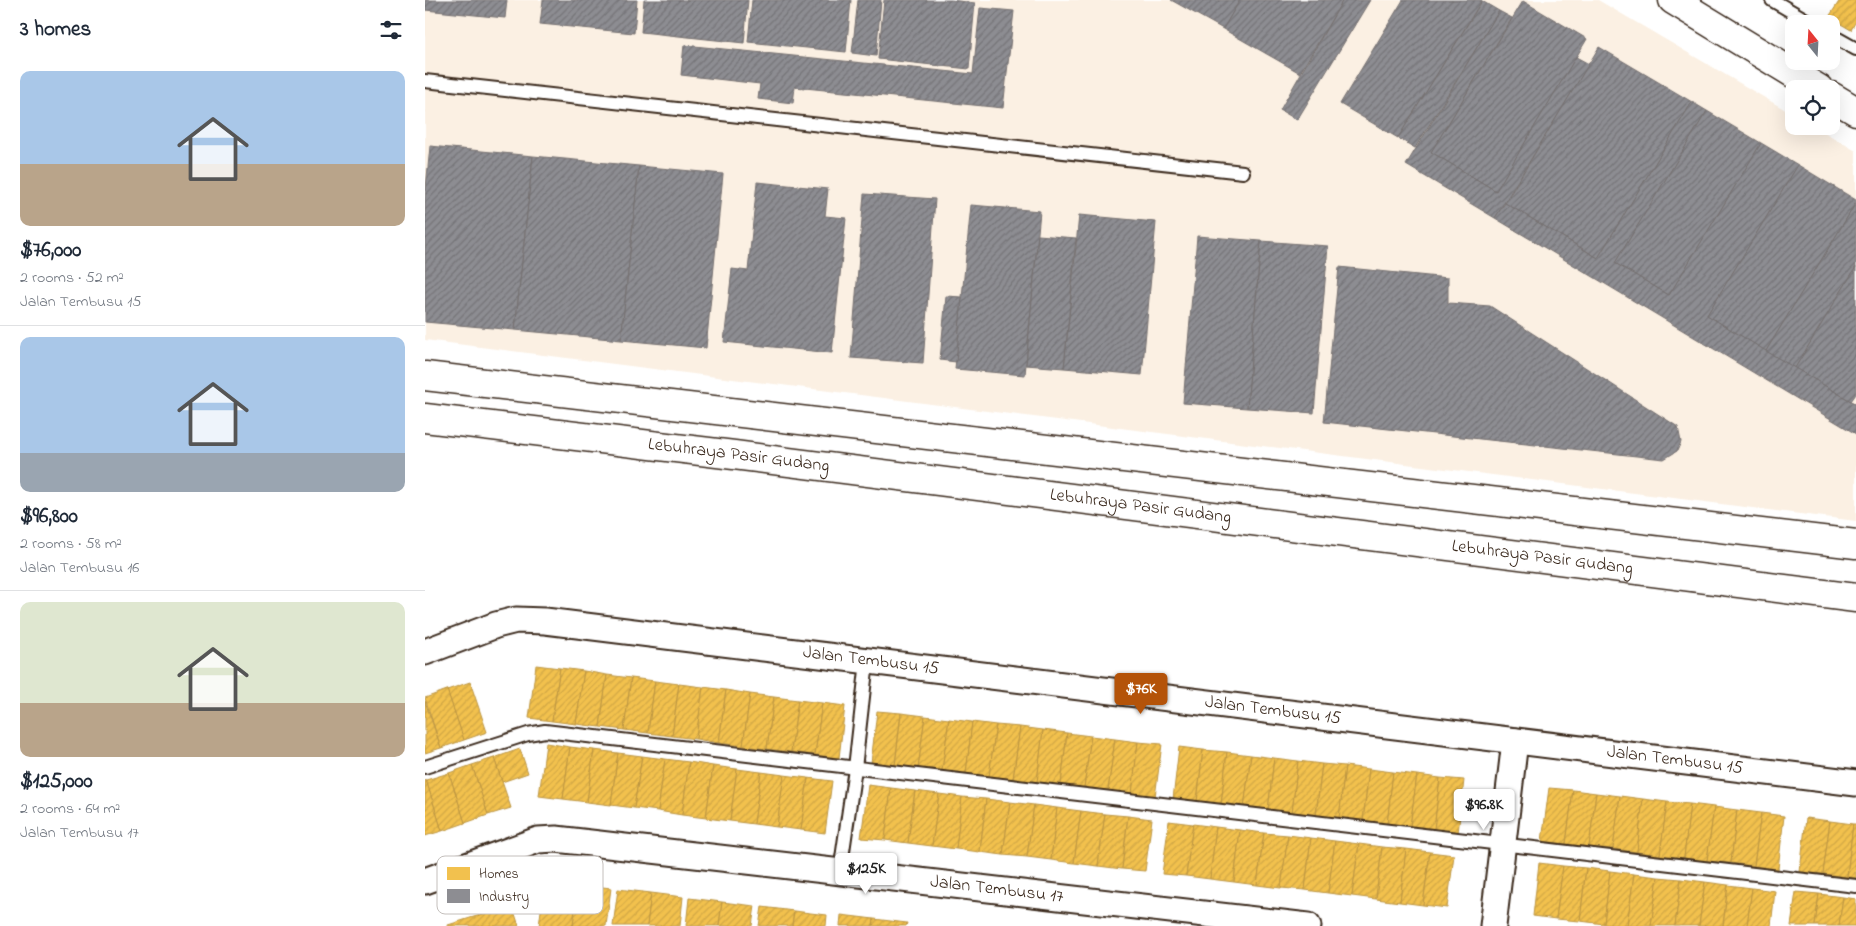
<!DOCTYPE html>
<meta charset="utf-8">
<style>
:root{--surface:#fff;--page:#f6f6f7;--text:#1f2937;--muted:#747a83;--line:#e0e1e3;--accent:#b45309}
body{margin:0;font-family:"Indie Flower",sans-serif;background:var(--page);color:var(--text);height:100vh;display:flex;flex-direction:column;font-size:19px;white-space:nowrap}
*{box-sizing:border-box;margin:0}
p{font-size:16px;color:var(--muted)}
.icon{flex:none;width:28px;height:28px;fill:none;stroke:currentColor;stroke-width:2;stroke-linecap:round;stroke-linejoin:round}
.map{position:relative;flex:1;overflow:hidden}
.side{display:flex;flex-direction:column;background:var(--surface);width:425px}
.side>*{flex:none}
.needle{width:32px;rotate:342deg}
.controls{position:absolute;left:1360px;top:15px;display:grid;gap:10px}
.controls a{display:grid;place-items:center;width:55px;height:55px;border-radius:10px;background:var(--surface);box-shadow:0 5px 20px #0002;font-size:25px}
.price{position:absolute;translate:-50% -42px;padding:0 11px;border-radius:5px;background:#fff;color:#222;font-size:16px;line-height:32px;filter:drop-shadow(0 1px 2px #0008)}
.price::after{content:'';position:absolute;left:50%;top:30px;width:15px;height:11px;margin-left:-8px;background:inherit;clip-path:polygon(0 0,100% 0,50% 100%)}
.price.current{background:var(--accent);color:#fff}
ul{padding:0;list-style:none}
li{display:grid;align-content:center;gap:10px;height:265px;padding:0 20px}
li+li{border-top:1px solid var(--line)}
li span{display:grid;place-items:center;height:155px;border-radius:10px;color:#555}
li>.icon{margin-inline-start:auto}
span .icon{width:90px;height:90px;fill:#fffc;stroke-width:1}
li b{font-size:21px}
h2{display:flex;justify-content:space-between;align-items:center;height:60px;padding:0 20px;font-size:21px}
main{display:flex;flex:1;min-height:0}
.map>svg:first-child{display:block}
</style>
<main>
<section class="side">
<h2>3 homes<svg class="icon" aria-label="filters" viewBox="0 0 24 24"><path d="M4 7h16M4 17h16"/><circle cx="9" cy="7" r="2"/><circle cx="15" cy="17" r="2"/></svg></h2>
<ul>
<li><span style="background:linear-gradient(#a9c7e8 60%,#b9a48a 0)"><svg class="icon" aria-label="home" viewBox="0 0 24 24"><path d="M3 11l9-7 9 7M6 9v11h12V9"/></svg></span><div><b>$76,000</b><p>2 rooms · 52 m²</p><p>Jalan Tembusu 15</p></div></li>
<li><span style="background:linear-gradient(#a9c7e8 75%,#9aa5b1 0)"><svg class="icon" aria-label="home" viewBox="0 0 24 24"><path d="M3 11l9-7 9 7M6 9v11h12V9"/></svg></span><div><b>$96,800</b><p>2 rooms · 58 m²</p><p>Jalan Tembusu 16</p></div></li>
<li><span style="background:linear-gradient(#dfe7d0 65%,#b9a48a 0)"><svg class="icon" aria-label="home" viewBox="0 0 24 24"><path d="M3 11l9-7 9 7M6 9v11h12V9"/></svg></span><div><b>$125,000</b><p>2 rooms · 64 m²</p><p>Jalan Tembusu 17</p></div></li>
</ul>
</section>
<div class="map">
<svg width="1431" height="926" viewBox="0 0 1431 926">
<defs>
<pattern id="homes-hatch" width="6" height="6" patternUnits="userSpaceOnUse" patternTransform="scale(1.25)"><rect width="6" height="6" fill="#f2c14e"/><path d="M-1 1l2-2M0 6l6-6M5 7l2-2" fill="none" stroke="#d0a644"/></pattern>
<pattern id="industry-hatch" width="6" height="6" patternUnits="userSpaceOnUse" patternTransform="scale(1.25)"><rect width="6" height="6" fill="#8d8d92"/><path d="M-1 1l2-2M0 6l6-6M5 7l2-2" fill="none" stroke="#747377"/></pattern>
</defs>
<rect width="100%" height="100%" fill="#fff"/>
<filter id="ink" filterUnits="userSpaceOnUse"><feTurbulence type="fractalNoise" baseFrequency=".02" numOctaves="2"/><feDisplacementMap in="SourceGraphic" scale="10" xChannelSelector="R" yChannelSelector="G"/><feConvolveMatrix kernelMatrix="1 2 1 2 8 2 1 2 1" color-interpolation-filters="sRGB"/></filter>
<g filter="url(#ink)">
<!-- built -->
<polygon fill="#fbf0e3" points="0,0 1173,0 1369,115 1369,126 1389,126 1431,151 1431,521 0,340"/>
<!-- homes -->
<g fill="url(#homes-hatch)" stroke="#bb9440">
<polygon points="1415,0 1431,0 1431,21 1426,30 1404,17"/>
<polygon points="111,665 135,668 127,721 104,718"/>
<polygon points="135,668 159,671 151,724 127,721"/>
<polygon points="159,671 182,675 175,727 151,724"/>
<polygon points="182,675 206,678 199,730 175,727"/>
<polygon points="206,678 230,681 223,733 199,730"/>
<polygon points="230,681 254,684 247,736 223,733"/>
<polygon points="45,682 62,732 39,740 22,690"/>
<polygon points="254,684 278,687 271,739 247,736"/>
<polygon points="278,687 301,690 294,743 271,739"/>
<polygon points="22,690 39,740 16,748 0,698"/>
<polygon points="301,690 325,694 318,746 294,743"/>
<polygon points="325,694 349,697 342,749 318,746"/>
<polygon points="349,697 373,700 366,752 342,749"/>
<polygon points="373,700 397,703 390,755 366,752"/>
<polygon points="0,701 16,748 0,753"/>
<polygon points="397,703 420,706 414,758 390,755"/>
<polygon points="452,711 476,713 470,766 446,763"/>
<polygon points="476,713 500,716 493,769 470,766"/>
<polygon points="500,716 524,719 517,771 493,769"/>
<polygon points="524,719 547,722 541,774 517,771"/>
<polygon points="547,722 571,725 564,777 541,774"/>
<polygon points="571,725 595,727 588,780 564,777"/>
<polygon points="595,727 618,730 612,783 588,780"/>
<polygon points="618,730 642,733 636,785 612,783"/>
<polygon points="642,733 666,736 659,788 636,785"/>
<polygon points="666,736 690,739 683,791 659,788"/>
<polygon points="690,739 713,742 707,794 683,791"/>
<polygon points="713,742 737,744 730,797 707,794"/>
<polygon points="121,743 145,747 138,799 114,796"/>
<polygon points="145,747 169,750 162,802 138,799"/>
<polygon points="754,747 778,750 772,802 748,799"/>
<polygon points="95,749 103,773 77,782 69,758"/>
<polygon points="169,750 193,753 186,805 162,802"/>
<polygon points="778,750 802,752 796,805 772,802"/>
<polygon points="802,752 826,755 819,808 796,805"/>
<polygon points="193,753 217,756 209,808 186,805"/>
<polygon points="826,755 849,758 843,811 819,808"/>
<polygon points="217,756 240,759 233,811 209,808"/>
<polygon points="69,758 86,808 63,815 47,765"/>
<polygon points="849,758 873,761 867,813 843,811"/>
<polygon points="240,759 264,762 257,815 233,811"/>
<polygon points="873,761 897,764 891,816 867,813"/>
<polygon points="264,762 288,766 281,818 257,815"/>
<polygon points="897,764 920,766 914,819 891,816"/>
<polygon points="47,765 63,815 40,823 24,773"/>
<polygon points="288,766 312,769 305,821 281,818"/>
<polygon points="920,766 944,769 938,822 914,819"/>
<polygon points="312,769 336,772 329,824 305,821"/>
<polygon points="944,769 968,772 962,825 938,822"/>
<polygon points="336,772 359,775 352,827 329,824"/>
<polygon points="968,772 992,775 985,827 962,825"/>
<polygon points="24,773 40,823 17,831 1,780"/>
<polygon points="359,775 383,778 376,830 352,827"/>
<polygon points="992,775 1015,778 1009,830 985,827"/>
<polygon points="383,778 407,781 400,833 376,830"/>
<polygon points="1015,778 1039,780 1033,833 1009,830"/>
<polygon points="1,780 17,831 0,836 0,781"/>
<polygon points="443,785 466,788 460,840 436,838"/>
<polygon points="466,788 490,791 483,843 460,840"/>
<polygon points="1124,788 1148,790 1141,844 1117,841"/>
<polygon points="1148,790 1171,793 1164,847 1141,844"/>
<polygon points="490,791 514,794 507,846 483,843"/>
<polygon points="1171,793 1195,796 1188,849 1164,847"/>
<polygon points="514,794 537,797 531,849 507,846"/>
<polygon points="1195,796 1218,799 1212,852 1188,849"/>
<polygon points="537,797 561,799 555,852 531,849"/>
<polygon points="561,799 585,802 578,855 555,852"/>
<polygon points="1218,799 1242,802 1235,855 1212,852"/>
<polygon points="585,802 609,805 602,857 578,855"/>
<polygon points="1242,802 1265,804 1259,858 1235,855"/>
<polygon points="1265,804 1289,807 1282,861 1259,858"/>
<polygon points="609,805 632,808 626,860 602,857"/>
<polygon points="1289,807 1312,810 1306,863 1282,861"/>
<polygon points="632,808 656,811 649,863 626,860"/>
<polygon points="1312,810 1336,813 1329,866 1306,863"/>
<polygon points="656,811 680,814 673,866 649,863"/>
<polygon points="1336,813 1359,816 1353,869 1329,866"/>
<polygon points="680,814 703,816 697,869 673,866"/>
<polygon points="703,816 727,819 720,871 697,869"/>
<polygon points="1381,818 1405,821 1398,874 1375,872"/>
<polygon points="744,821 768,824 761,876 737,874"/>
<polygon points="1405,821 1428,824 1422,877 1398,874"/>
<polygon points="768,824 791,827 785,879 761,876"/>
<polygon points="1428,824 1431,824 1431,878 1422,877"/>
<polygon points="791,827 815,830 809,882 785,879"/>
<polygon points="815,830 839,833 832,885 809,882"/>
<polygon points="839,833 863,835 856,888 832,885"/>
<polygon points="863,835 886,838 880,890 856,888"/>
<polygon points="886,838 910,841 903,893 880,890"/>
<polygon points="910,841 934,844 927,896 903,893"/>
<polygon points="934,844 957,847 951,899 927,896"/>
<polygon points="957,847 981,849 975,902 951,899"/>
<polygon points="981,849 1005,852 998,905 975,902"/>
<polygon points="1005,852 1029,855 1022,908 998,905"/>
<polygon points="1114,863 1138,866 1131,919 1108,916"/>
<polygon points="1138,866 1161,868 1155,921 1131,919"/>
<polygon points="1161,868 1185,871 1179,924 1155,921"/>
<polygon points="1185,871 1209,874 1202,926 1179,924"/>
<polygon points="1209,874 1233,877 1226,926 1202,926"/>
<polygon points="1233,877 1256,879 1250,926 1226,926"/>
<polygon points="1256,879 1280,882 1274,926 1250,926"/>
<polygon points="120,880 153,884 148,926 114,926"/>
<polygon points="1280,882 1303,885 1298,926 1274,926"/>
<polygon points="153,884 186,888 181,926 148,926"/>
<polygon points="1303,885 1327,888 1322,926 1298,926"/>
<polygon points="1327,888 1350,891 1346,926 1322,926"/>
<polygon points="193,889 226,893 222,926 188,926"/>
<polygon points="1371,892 1394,894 1390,926 1366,926"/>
<polygon points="226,893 258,897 255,926 222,926"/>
<polygon points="1394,894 1418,897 1414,926 1390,926"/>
<polygon points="1418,897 1431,899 1431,926 1414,926"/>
<polygon points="264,898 297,902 294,926 261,926"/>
<polygon points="297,902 330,906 327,926 294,926"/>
<polygon points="87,905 94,926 23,926 23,925"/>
<polygon points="337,907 369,911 367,926 334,926"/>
<polygon points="369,911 402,915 401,926 367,926"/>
<polygon points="416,915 449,919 448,926 415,926"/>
<polygon points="449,919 482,923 481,926 448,926"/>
</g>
<!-- industry -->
<g fill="url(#industry-hatch)" stroke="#746f6f">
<polygon points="0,0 82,0 80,18 0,10"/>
<polygon points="118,0 212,0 209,33 115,24"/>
<polygon points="219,0 323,0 319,43 216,32"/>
<polygon points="327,0 426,0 421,52 323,42"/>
<polygon points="433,0 456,0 451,56 427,53"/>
<polygon points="459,0 526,0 550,3 544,69 453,59"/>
<polygon points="746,0 815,0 798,29"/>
<polygon points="815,0 918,0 875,73 798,29"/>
<polygon points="918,0 945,0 872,120 855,110"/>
<polygon points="978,0 1057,0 973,138 915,104"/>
<polygon points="1057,1 1074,11 990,148 973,138"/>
<polygon points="1098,1 1162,39 1071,191 1006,152"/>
<polygon points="555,8 589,11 578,108 370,87 368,103 333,99 335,84 256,75 259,45 548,74"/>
<polygon points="1074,11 1087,18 1006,152 1071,191 1151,57 1164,64 1070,218 981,165"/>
<polygon points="1174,47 1267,102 1173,258 1080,203"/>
<polygon points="1267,102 1282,111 1190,263 1244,295 1336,143 1373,165 1282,315 1431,404 1431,434 1070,218 1080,203 1173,258"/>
<polygon points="1282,111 1336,143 1244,295 1190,263"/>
<polygon points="5,146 108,156 90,330 0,322 0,199"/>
<polygon points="108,156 214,166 196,340 90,330"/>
<polygon points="1373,165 1431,200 1431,203 1341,351 1282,315"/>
<polygon points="214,166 298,174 281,348 196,340"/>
<polygon points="332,182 403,189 400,216 421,218 407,353 299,342 307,269 323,271"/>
<polygon points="439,194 510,199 498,363 426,358"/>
<polygon points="1431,203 1431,267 1370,368 1341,351"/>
<polygon points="546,205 615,211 600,375 530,369"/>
<polygon points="654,215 731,222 717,375 639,368"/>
<polygon points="613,235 651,238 639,368 601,365"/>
<polygon points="772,236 836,241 822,408 758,403"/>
<polygon points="836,241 903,246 889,413 822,408"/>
<polygon points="914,267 1023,278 1023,303 1065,306 1253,427 1256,442 1252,451 1239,459 899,422"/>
<polygon points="1431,267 1431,394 1426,401 1370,368"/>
<polygon points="521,296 537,297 531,362 515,360"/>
</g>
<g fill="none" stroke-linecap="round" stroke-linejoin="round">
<defs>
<g id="service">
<polyline points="1347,0 1388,24"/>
<polyline points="1406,35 1431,49"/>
<polyline points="0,81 818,172"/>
<polyline points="0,767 103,734 120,731 1431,886"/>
<polyline points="415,872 430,768 442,661"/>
</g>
<g id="minor">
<path id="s1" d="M0,652L71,625L91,620L120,621L1431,783"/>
<path id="s2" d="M0,881L113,840L131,839L883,926"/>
<polyline points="1068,926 1090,741"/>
</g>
<g id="primary">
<polyline points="1248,0 1394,89"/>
<polyline points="1406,96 1431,111"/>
</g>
<g id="trunk">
<polyline points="0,376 1431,544"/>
<path id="s3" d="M0,418L309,455L1431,598"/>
</g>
</defs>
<!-- service casing -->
<use href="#service" stroke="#3b2a1e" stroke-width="16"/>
<!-- minor casing -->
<use href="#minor" stroke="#3b2a1e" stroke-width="29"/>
<!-- primary casing -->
<use href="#primary" stroke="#3b2a1e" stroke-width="31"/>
<!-- trunk casing -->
<use href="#trunk" stroke="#3b2a1e" stroke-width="31"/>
<!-- service -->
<use href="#service" stroke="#fff" stroke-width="12"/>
<!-- minor -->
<use href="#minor" stroke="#fff" stroke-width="25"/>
<!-- primary -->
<use href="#primary" stroke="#fff" stroke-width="28"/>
<!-- trunk -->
<use href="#trunk" stroke="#fff" stroke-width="28"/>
</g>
</g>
<g text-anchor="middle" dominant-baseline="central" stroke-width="5" stroke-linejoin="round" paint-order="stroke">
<!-- street labels -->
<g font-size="18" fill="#3b2a1e" stroke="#fff">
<text stroke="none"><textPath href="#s3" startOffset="316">Lebuhraya Pasir Gudang</textPath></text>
<text stroke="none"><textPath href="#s3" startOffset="721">Lebuhraya Pasir Gudang</textPath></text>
<text stroke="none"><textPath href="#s3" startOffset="1126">Lebuhraya Pasir Gudang</textPath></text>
<text stroke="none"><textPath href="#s1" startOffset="454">Jalan Tembusu 15</textPath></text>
<text stroke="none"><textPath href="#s1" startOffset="859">Jalan Tembusu 15</textPath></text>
<text stroke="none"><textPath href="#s1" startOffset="1264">Jalan Tembusu 15</textPath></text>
<text stroke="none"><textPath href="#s2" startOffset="582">Jalan Tembusu 17</textPath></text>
</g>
</g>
<!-- legend -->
<rect x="12" y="856" width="166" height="58" rx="8" fill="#fff" stroke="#c4bfbc" stroke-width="1"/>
<rect x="22" y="867" width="23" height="13" fill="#f2c14e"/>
<rect x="22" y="889" width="23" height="14" fill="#8d8d92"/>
<g font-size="14" fill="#3b2a1e">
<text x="54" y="878">Homes</text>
<text x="54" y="901">Industry</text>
</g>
</svg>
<div class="controls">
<a><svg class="needle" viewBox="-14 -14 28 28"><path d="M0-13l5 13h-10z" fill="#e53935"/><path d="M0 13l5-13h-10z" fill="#747a83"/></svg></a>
<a><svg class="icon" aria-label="locate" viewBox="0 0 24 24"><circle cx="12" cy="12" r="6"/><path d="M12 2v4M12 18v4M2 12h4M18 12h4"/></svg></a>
</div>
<b class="price current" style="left:716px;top:715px">$76K</b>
<b class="price" style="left:1059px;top:831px">$96.8K</b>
<b class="price" style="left:441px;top:895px">$125K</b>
</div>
</main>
